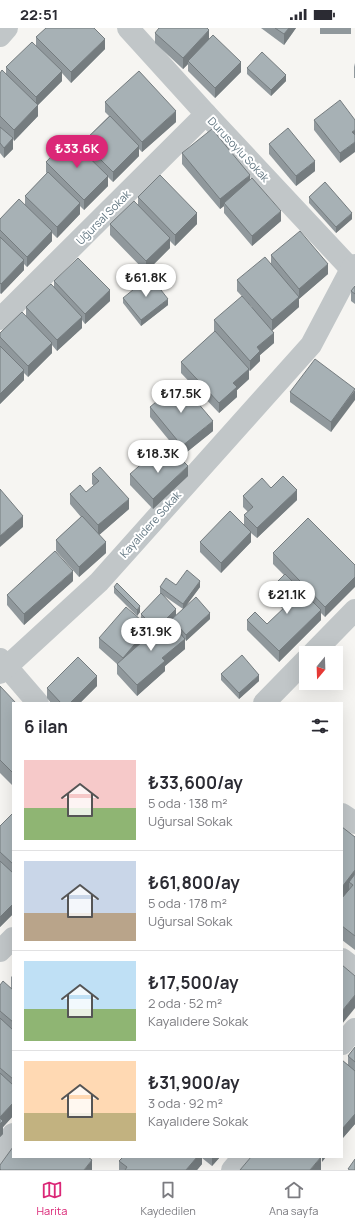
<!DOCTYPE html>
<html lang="tr">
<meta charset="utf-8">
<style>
:root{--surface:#fff;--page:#f7f7f7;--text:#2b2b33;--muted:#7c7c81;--line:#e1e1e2;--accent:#db2777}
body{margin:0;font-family:Manrope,sans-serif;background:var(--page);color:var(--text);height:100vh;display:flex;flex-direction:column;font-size:15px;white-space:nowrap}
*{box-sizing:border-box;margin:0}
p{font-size:13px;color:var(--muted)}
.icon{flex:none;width:22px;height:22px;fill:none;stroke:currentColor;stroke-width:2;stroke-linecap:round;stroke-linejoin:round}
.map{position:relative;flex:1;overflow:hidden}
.panel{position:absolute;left:12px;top:674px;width:331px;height:456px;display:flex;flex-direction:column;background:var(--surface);border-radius:0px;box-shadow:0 4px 16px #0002}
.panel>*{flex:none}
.needle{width:26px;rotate:199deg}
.buttons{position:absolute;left:299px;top:618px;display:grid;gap:8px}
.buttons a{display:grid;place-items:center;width:44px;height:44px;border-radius:0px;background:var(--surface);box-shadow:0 4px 16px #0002;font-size:20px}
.price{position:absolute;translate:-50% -34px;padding:0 9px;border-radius:14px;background:#fff;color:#222;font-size:13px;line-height:26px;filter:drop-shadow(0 1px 2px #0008)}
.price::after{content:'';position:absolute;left:50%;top:24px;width:12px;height:9px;margin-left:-6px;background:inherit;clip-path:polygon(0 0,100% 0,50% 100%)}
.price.selected{background:var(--accent);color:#fff}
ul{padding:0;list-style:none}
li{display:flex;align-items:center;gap:12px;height:100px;padding:0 12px}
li+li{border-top:1px solid var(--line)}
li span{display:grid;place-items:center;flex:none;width:112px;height:80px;border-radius:0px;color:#555}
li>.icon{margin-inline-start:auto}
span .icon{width:48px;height:48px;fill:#fffc;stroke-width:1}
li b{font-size:17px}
h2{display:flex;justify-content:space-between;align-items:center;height:48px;padding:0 12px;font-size:17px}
.status{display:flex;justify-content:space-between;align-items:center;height:28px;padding:0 20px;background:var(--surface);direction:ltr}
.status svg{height:11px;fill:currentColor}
.tab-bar{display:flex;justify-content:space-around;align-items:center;height:56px;border-top:1px solid var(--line);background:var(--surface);font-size:11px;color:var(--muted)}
.tab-bar a{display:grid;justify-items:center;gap:2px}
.tab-bar .selected{color:var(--accent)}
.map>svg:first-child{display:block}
</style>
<div class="status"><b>22:51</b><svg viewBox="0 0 49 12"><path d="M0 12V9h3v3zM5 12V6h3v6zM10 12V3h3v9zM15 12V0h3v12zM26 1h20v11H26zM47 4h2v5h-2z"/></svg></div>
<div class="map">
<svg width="355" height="1142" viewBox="0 0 355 1142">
<rect width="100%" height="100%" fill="#f6f5f2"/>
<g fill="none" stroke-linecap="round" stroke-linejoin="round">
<!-- minor -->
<g stroke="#c1c6c8" stroke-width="22">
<polyline points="128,0 206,86 351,241"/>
<polyline points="0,8 7,0"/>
<polyline points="0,291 206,86"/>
<polyline points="313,625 355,582"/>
<polyline points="0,631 38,675"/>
<polyline points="0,645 99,554 311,317 351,241 355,237"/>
<polyline points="264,675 306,632"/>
<polyline points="342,786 355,795"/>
<polyline points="0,923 13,910"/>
<polyline points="342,931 355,941"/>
<polyline points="342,1016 355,1001"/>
<polyline points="0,1126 13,1106"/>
<polyline points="232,1142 243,1129"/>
</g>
</g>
<!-- wall -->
<g fill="#90989c" fill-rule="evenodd">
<polygon points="261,0 296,0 284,17"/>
<rect x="320" y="0" width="31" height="6"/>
<polygon points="155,5 209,11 241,44 215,70 188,43 188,36 183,41 155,15"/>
<polygon points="36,9 105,21 71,55 62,45 62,53 38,77 38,88 14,113 13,111 13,121 4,130 0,125 0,45 6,46 6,39 36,18"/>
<polygon points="355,35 355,50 354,50 354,39"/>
<polygon points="247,40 286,53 271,68 247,46"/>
<polygon points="105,74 176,94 142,124 139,121 139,128 113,154 108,149 108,158 84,182 80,178 80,186 57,210 52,205 52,213 27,239 24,236 24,242 1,266 0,265 0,191 25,176 25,168 47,146 46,144 46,134 83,124 83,114 109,88 105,84"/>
<polygon points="314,92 355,92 340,135 314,102"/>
<polygon points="269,116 315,143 296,158 269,126"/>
<polygon points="182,125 250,152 281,193 252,218 224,185 224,178 220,181 182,136"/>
<polygon points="138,169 197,196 175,218 170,213 170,220 146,244 110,207 110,196 138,177"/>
<polygon points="309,169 352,191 336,205 309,175"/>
<polygon points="271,227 328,246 299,271 299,279 272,302 274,315 260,327 260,333 249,343 249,351 237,362 237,369 219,385 181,345 181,334 214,304 214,292 252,279 237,263 237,252 271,236"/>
<polygon points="54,253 110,273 85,296 82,292 82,300 57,323 52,317 52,325 28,349 24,345 24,352 0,376 0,305 26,288 26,279 54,259"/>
<polygon points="355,258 355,276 351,273 351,263"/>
<polygon points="123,270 168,277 141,298 123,275"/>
<polygon points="355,361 331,404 290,374 290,364"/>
<polygon points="150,379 213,403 182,428 150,389"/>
<polygon points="92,446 129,481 99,507 106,525 79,549 56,523 56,512 81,489 70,476 70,466 86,464 94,458 92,456"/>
<polygon points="130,446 188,448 153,481 130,457"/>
<polygon points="271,460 297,472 257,510 251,505 251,514 221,545 200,524 200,514 244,497 244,487 248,484 243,479 243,468"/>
<polygon points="273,525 355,537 325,589 321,585 321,592 279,634 247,602 247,592 267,596 283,581 272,570 272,559 284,547 273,536"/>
<polygon points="73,553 24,597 7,577 7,567"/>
<path d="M176,557L200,559L185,579L210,591L186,613L185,611V621L165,638V643L137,668L117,646V636L99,620V610L141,591V586L176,587L170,593L172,595V591L183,581L160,565V559ZM149,600L154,604L149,608Z"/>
<polygon points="114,559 140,584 137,588 114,565"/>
<polygon points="221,646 259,653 239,671 221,652"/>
<polygon points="0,658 13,675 13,758 0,745"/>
<polygon points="97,658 80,675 51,675 47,670 47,660"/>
<polygon points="13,787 13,886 0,899 0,798"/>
<polygon points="342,799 355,809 355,922 342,912"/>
<polygon points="13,947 13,1088 3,1099 3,1106 0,1109 0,957 11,960 11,949"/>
<polygon points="355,1019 355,1096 342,1111 342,1032 348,1037 348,1028"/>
<polygon points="123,1129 220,1129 212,1138 202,1130 202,1136 197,1142 119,1142 119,1133"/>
</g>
<!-- shaded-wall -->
<g fill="#757c7f">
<polygon points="289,0 296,0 284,17 284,6"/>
<polygon points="209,2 209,12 188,33 188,36 183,41 183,30"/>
<polygon points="105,11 105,21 71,55 71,44"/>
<polygon points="241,34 241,44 215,70 215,60"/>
<polygon points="62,43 62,53 36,79 36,69"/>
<polygon points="286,47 286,53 271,68 271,62"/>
<polygon points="38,77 38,88 14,113 14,102"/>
<polygon points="176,83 176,94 142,124 142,114"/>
<polygon points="355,102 355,112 352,104"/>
<polygon points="13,110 13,121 4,130 4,120"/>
<polygon points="355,114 355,124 340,135 340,125"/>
<polygon points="139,118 139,128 113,154 113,144"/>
<polygon points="315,133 315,143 296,158 296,148"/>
<polygon points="250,147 250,157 224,175 224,178 220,181 220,171"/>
<polygon points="108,148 108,158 84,182 84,172"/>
<polygon points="80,175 80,186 57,210 57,199"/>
<polygon points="281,183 281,193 252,218 252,208"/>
<polygon points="197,185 197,196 175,218 175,207"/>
<polygon points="352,185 352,191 336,205 336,199"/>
<polygon points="52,203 52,213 27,239 27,229"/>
<polygon points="170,210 170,220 146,244 146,233"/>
<polygon points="24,232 24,242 1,266 1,256"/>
<polygon points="328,236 328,246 299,271 299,279 272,303 272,292 299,269 299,261"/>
<polygon points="110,262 110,273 85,296 85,286"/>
<polygon points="168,271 168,277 141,298 141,292"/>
<polygon points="82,289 82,300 57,323 57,312"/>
<polygon points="274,305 274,315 260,327 260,333 250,343 250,333 257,319"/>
<polygon points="52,315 52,325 28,349 28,338"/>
<polygon points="249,341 249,351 237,362 237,369 219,385 219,375 233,355"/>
<polygon points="24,342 24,352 0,376 0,366"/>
<polygon points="355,362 355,372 331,404 331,394"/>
<polygon points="213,393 213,403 182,428 182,418"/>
<polygon points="188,438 188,448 153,481 153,471"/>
<polygon points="297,462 297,472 257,510 257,500"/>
<polygon points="129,471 129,481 98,508 98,497"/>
<polygon points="23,488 23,499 0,519 0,508"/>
<polygon points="251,504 251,514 221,545 221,535"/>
<polygon points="106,514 106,525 79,549 79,539"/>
<polygon points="73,543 73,553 24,597 24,586"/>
<polygon points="355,549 355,559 325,589 325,579"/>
<polygon points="200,553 200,559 183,582 183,576"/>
<polygon points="140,578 140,584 137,588 137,582"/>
<polygon points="176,581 176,587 156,607 156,601"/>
<polygon points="321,582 321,592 279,634 279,623"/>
<polygon points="210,585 210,591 186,613 186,607"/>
<polygon points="149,599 149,609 123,640 123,630"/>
<polygon points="185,611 185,621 165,638 165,643 137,668 137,657 162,630"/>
<polygon points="259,647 259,653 239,671 239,665"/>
<polygon points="97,648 97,658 80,675 70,675"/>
<polygon points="355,842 355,854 353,857 349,854 349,863 342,872 342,859"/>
<polygon points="13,876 13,886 0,899 0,889"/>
<polygon points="355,967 355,980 342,996 342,983"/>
<polygon points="13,1075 13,1088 3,1099 3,1106 0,1109 0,1089"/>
<polygon points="355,1086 355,1096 342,1111 342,1101"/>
<polygon points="197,1129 202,1129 202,1136 197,1142 186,1142"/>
<polygon points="212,1129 220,1129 212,1138"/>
<polygon points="321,1129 321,1142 310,1142"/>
<polygon points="322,1129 326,1129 322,1134"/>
<polygon points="92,1132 92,1142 84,1142"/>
</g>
<!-- building -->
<g fill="#a7b1b5" stroke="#757c7f">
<polygon points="46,0 94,0 105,11 71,44 36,9"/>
<polygon points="159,0 207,0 209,2 183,30 155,5"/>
<polygon points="275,0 289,0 284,6"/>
<polygon points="213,7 241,34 215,60 188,33"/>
<polygon points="32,14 62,43 36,69 6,39"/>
<polygon points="262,24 286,47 271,62 247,40"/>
<polygon points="2,42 38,77 14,102 0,88 0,45"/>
<polygon points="139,43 176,83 142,114 105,74"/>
<polygon points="340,72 355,92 355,102 352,104 355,107 355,114 340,125 314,92"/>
<polygon points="110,88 139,118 113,144 83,114"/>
<polygon points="0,99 13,110 4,120 0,115"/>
<polygon points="288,100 315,133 296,148 269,116"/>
<polygon points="212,101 250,147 220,171 182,125"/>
<polygon points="69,110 108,148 84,172 46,134"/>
<polygon points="48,144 80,175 57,199 25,168"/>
<polygon points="160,147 197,185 175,207 138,169"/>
<polygon points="252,150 281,183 252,208 224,175"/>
<polygon points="325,154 352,185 336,199 309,169"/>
<polygon points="19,171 52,203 27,229 0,202 0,191"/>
<polygon points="134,173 170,210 146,233 110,196"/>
<polygon points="300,203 328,236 299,261 271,227"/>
<polygon points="0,209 24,232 1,256 0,255"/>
<polygon points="265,229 299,269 272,292 237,252"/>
<polygon points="78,230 110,262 85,286 54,253"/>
<polygon points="150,248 168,271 141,292 123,270"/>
<polygon points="51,256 82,289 57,312 26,279"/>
<polygon points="355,258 355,266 351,263"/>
<polygon points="242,268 274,305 257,319 260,323 250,333 214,292"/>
<polygon points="22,284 52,315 28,338 0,309 0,305"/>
<polygon points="215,303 249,341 233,355 237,359 219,375 181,334"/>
<polygon points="0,318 24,342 0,366"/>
<polygon points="315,331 355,361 331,394 290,364"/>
<polygon points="180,354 213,393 182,418 150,379"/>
<polygon points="155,424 167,436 177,427 188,438 153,471 130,446"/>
<polygon points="100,439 129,471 98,497 70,466 80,457 86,464 99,453 92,446"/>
<polygon points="283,448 297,462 257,500 244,487 253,479 243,468 262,450 271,460"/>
<polygon points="0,461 23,488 0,508"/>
<polygon points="230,483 251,504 221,535 200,514"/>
<polygon points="82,488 106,514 79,539 56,512"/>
<polygon points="308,490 355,537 355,549 325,579 273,525"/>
<polygon points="55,523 73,543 24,586 7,567"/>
<polygon points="187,542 200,553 183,576 160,559 166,550 176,557"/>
<polygon points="285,546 321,582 279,623 247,592 255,584 267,596 288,576 272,559"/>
<polygon points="117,555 140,578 137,582 114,559"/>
<polygon points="161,565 176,581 156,601 141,586"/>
<polygon points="196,569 210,585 186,607 172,591"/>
<polygon points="126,579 149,599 123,630 99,610"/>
<polygon points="168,591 185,611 162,630 165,633 137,657 117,636"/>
<polygon points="242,627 259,647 239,665 221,646"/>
<polygon points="78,629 97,648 70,675 61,675 47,660"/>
<polygon points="0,658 16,675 13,675 13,745 0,732"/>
<polygon points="12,786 13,787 13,836 0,824 0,798"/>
<polygon points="342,799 355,809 355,842 342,859"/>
<polygon points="0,833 13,845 13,876 0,889"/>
<polygon points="355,846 355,908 342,898 342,870 353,857 349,854"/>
<polygon points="342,937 355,948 355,967 342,983"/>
<polygon points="3,953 13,962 13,994 0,983 0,957"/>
<polygon points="0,990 13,1002 13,1051 0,1040"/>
<polygon points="355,1019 355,1034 348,1028"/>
<polygon points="342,1032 355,1043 355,1086 342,1101"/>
<polygon points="0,1045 13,1057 13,1075 0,1089"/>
<polygon points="0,1090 3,1093 0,1096"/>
<polygon points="13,1119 13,1129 88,1129 92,1132 84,1142 1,1142 0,1141 0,1137"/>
<polygon points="123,1129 197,1129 186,1142 125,1142 127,1139 119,1133"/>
<polygon points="251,1129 321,1129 310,1142 240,1142"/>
<polygon points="355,1131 355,1142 350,1142 348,1141"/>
</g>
<g text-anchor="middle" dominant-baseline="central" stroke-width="4" stroke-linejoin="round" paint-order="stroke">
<!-- street labels -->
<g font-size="11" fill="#647883" stroke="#fff">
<text transform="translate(239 121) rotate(47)">Durusoylu Sokak</text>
<text transform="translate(103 189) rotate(-45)">Uğursal Sokak</text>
<text transform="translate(150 496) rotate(-48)">Kayalıdere Sokak</text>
</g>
</g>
</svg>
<div class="buttons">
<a><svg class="needle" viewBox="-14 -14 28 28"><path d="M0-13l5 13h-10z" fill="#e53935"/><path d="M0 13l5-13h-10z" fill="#7c7c81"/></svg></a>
</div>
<b class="price selected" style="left:77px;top:141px">₺33.6K</b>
<b class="price" style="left:146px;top:270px">₺61.8K</b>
<b class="price" style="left:181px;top:386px">₺17.5K</b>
<b class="price" style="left:158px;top:446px">₺18.3K</b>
<b class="price" style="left:287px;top:587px">₺21.1K</b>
<b class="price" style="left:151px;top:624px">₺31.9K</b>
<section class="panel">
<h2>6 ilan<svg class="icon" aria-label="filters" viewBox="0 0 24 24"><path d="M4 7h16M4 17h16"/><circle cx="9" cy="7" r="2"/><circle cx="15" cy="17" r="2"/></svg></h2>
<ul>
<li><span style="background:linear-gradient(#f6c9c9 60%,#8fb573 0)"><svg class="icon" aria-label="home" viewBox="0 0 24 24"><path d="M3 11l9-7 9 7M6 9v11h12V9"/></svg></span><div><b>₺33,600/ay</b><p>5 oda · 138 m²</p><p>Uğursal Sokak</p></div></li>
<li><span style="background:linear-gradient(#c9d6e8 65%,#b9a48a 0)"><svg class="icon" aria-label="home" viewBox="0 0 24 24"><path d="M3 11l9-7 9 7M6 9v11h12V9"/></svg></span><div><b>₺61,800/ay</b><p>5 oda · 178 m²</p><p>Uğursal Sokak</p></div></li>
<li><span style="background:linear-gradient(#bfe0f5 60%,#8fb573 0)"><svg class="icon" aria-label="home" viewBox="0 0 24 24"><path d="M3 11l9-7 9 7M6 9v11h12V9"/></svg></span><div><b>₺17,500/ay</b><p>2 oda · 52 m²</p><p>Kayalıdere Sokak</p></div></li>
<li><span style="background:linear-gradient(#ffd9b3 65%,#c2b280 0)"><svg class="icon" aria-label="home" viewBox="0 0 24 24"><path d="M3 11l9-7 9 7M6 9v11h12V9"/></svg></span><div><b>₺31,900/ay</b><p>3 oda · 92 m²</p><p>Kayalıdere Sokak</p></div></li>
</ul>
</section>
</div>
<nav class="tab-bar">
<a class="selected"><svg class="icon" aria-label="map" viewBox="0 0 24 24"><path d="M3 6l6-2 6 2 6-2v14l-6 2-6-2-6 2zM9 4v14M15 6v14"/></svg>Harita</a>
<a><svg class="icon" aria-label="saved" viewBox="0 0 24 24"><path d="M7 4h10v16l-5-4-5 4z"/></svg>Kaydedilen</a>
<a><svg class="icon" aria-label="home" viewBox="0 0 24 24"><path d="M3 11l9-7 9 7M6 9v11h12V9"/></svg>Ana sayfa</a>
</nav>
